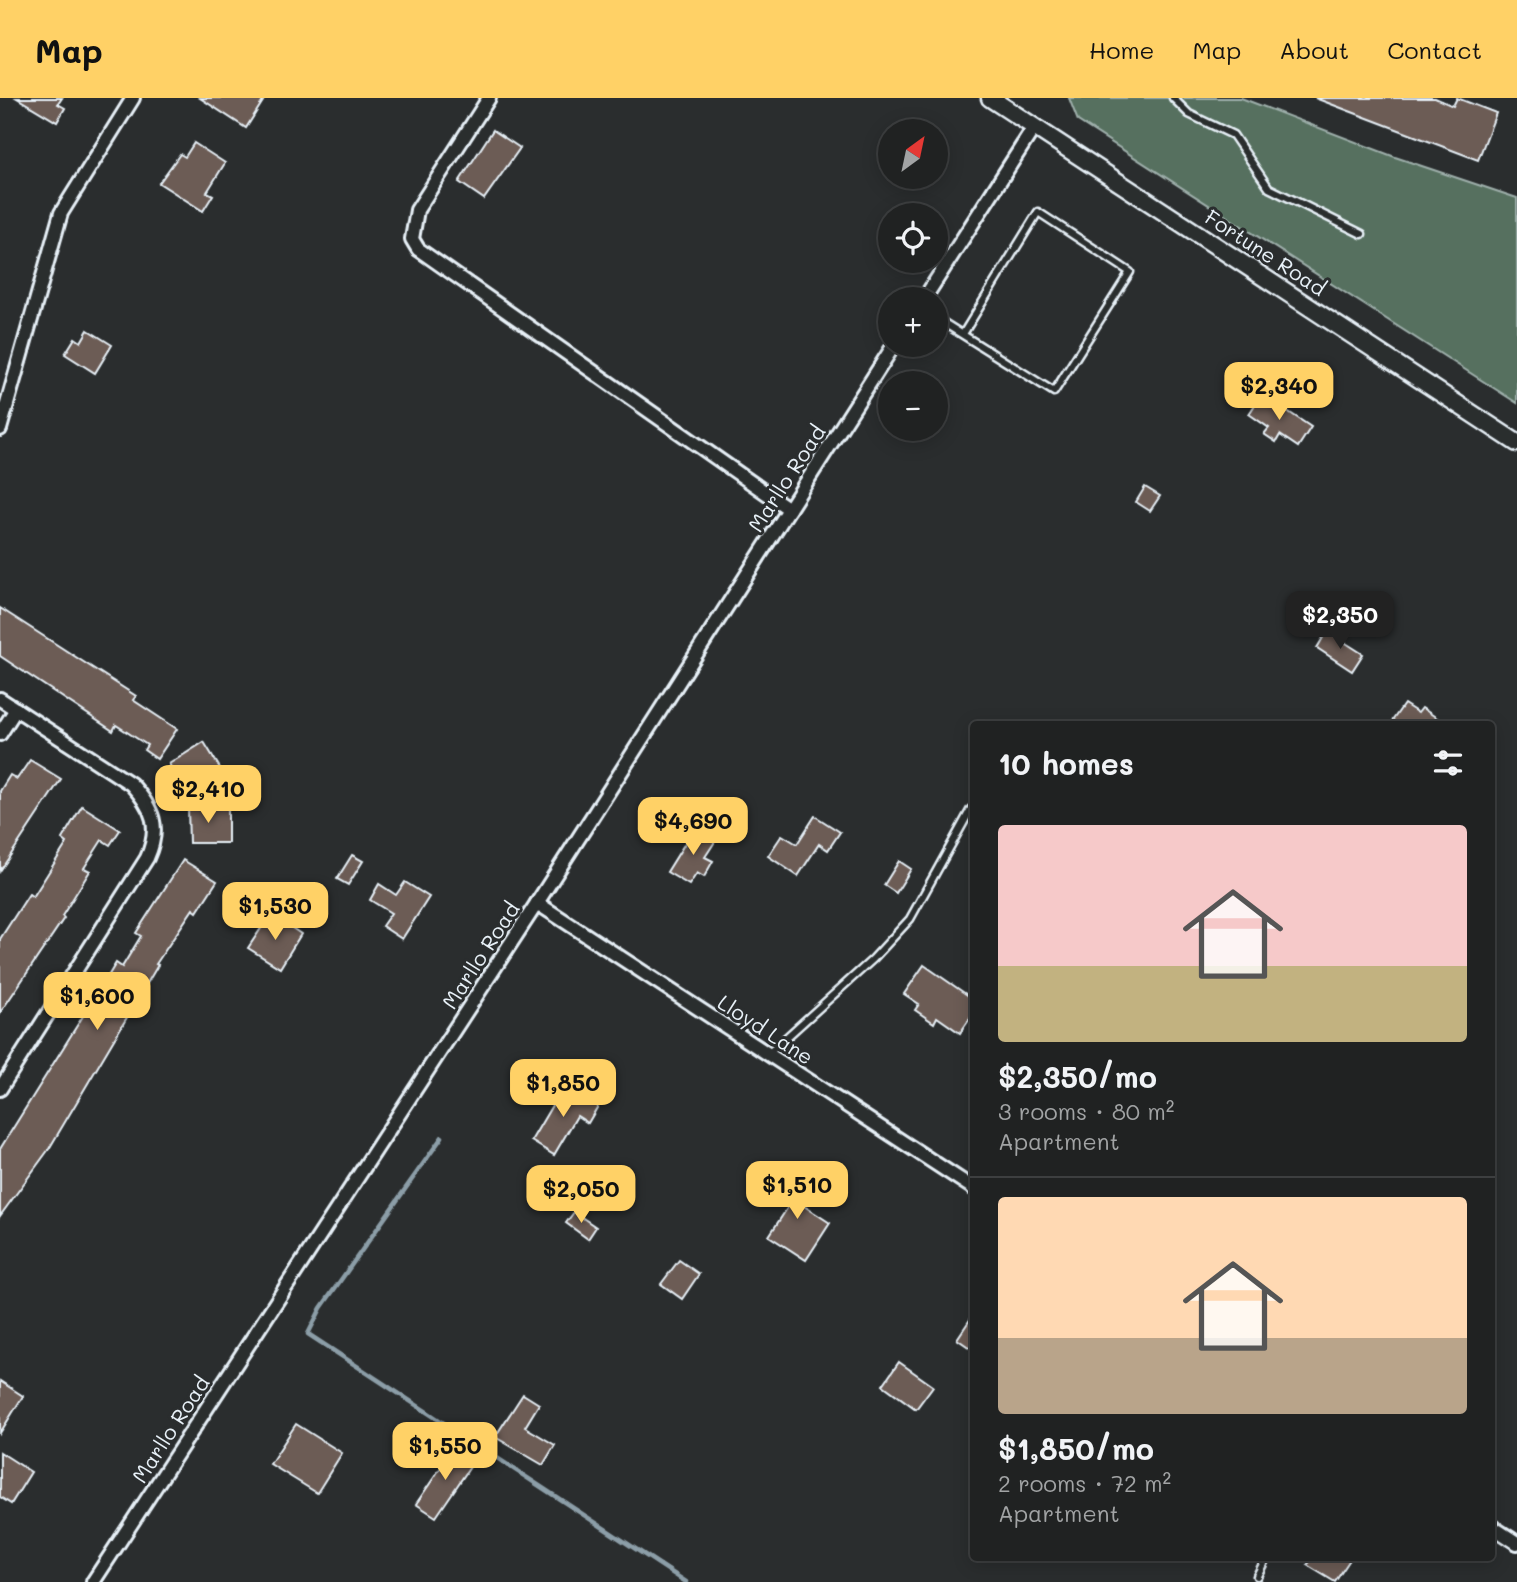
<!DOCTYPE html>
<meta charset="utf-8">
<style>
:root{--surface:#202222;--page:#282a2a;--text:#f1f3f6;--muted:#a2a4a5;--line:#3d3f40;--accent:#ffd166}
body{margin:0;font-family:Mali,sans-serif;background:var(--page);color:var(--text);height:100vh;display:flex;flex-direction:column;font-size:26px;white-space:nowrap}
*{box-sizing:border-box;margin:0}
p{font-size:23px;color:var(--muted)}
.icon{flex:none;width:38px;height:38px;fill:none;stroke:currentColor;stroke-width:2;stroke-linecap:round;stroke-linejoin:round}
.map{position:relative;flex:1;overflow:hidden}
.side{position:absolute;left:970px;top:623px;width:525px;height:840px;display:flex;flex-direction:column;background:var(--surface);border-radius:7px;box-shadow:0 4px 18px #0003,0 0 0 2px var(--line)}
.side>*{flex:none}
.needle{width:46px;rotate:33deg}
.fabs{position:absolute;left:878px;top:21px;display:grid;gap:14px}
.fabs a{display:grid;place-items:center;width:70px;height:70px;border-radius:50%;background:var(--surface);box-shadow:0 4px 18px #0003,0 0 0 2px var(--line);font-size:35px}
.price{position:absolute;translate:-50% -60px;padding:0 16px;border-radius:14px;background:var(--accent);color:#111;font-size:23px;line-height:46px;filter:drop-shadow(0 2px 4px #0008)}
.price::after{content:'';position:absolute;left:50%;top:42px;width:21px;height:16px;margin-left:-10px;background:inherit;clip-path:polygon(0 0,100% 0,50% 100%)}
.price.selected{background:#222;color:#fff}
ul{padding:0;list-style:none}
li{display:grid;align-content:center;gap:14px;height:371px;padding:0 28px}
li+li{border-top:2px solid var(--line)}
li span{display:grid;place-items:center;height:217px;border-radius:7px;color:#555}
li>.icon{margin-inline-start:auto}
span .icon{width:126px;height:126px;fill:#fffc;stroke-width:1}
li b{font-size:30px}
h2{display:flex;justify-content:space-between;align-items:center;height:84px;padding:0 28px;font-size:30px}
header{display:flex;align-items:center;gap:42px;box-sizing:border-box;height:98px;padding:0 35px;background:var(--accent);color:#111}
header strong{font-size:33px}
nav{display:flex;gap:38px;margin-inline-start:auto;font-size:24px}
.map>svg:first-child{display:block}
</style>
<header>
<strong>Map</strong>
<nav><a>Home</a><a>Map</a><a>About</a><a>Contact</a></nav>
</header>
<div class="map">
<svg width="1517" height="1484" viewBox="0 0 1517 1484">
<rect width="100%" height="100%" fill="#2a2d2e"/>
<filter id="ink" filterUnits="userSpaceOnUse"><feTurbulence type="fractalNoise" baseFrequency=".0143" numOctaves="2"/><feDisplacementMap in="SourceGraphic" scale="14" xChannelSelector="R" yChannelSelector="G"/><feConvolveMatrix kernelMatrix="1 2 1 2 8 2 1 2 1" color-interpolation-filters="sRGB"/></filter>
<g filter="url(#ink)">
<!-- green -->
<polygon fill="#56705f" stroke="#9fb0ac" stroke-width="2" points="1069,0 1241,0 1395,59 1517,100 1517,305 1078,23"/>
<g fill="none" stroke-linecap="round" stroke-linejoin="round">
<!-- stream -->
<polyline stroke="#8c9ea8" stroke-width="4.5" points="442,1039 321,1210 308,1236 686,1484"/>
</g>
<!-- building -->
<g fill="#6c5b54" stroke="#e8f1f8" stroke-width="2">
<polygon points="17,0 62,0 58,6 65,10 57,24"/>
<polygon points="200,0 265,0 246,30"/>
<polygon points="1315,0 1435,0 1453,8 1457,0 1496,15 1478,62"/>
<polygon points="493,32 520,50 484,101 459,84"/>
<polygon points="194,45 225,65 207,94 213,97 203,113 159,85 180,56 185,59"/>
<polygon points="88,232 112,247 95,275 65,256 75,240 81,244"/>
<polygon points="1262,296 1311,329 1298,349 1280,337 1276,344 1264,336 1269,330 1249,316"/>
<polygon points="1145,389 1160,398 1150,413 1136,404"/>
<polygon points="0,510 136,598 133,602 177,631 157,661 144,652 147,647 116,627 113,633 0,558"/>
<polygon points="1327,533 1363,556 1352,573 1317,550"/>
<polygon points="1404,606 1418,615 1422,610 1446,626 1390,626"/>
<polygon points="204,644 223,675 189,697 169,666"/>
<polygon points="30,662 61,681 0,773 0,693 10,677 17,681"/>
<polygon points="82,708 120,732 110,747 102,742 84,770 90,773 62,818 64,820 0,915 0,841 29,796 33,799 67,745 62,741"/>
<polygon points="188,709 228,709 228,745 189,745"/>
<polygon points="815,718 840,734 828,752 819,746 798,778 768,758 782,737 797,746"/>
<polygon points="695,729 716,742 705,759 713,763 704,779 697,775 689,787 667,774"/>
<polygon points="352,757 363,763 348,787 337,781"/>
<polygon points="183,762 217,783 197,814 193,811 156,866 158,867 49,1051 0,1118 0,1051 88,910 92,912 111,883 107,880 116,865 122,869 141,838 136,835"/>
<polygon points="899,763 911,771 896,795 884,787"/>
<polygon points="405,784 429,799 402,841 382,828 391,815 370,802 379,786 396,797"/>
<polygon points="277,820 301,836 280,870 248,850 264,826 271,831"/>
<polygon points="924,867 973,901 973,916 960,935 937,919 934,925 915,912 919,906 904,896"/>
<polygon points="564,987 598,1008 588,1025 577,1018 554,1057 531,1043"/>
<polygon points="781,1076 803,1091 795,1102 830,1125 806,1162 769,1138 790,1106 769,1093"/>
<polygon points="574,1114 596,1129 588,1141 566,1125"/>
<polygon points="679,1162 699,1176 682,1201 661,1186"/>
<polygon points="973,1217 973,1252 957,1241"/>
<polygon points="899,1264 933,1288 916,1311 883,1287"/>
<polygon points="0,1283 23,1298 0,1335"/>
<polygon points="523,1296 539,1306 525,1329 555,1347 543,1367 495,1339"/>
<polygon points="296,1326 342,1355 317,1395 270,1366"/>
<polygon points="454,1350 474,1363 436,1419 416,1406"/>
<polygon points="0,1354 31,1374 11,1406 0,1399"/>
<polygon points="1313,1460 1351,1460 1335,1484 1307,1467"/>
</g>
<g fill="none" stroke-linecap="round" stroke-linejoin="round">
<defs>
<g id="service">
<polyline points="1173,0 1189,16 1233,37 1269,90 1362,136"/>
<polyline points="936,220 1054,294 1130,174 1038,114 963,236"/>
<polyline points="768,956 873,861 910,821 971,711"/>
<polyline points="1257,1478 1266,1460"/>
</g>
<g id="minor">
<polyline points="489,0 417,112 412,141 418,151 789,411"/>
<polyline points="924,201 1035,28"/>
<polyline points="0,331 61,115 133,0"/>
<path d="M0,601L131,686C153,710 161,729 147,760L0,991"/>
<polyline points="0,636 16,611"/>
<polyline points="537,805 973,1090"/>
<polyline points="1491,1428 1517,1445"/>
<polyline points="93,1484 537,805 894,247"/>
</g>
<polyline id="tertiary" points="990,0 1517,345"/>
</defs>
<!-- service casing -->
<use href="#service" stroke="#e8f1f8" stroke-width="11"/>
<!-- minor casing -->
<use href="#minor" stroke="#e8f1f8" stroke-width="18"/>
<!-- tertiary casing -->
<use href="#tertiary" stroke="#e8f1f8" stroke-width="21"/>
<!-- service -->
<use href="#service" stroke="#2a2d2e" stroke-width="6"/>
<!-- minor -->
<use href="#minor" stroke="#2a2d2e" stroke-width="12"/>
<!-- tertiary -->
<use href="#tertiary" stroke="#2a2d2e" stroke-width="16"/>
</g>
</g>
<g text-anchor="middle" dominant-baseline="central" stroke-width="6" stroke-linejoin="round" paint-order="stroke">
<!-- street labels -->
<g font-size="21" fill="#e8f1f8" stroke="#2a2d2e">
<text transform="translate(1266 154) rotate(33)">Fortune Road</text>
<text transform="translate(786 380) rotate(-57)">Marllo Road</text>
<text transform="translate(480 857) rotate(-57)">Marllo Road</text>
<text transform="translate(766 931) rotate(33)">Lloyd Lane</text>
<text transform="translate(170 1331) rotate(-57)">Marllo Road</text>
</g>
</g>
</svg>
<div class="fabs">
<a><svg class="needle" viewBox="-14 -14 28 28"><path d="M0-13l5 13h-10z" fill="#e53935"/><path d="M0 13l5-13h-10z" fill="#a2a4a5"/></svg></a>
<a><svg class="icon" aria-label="locate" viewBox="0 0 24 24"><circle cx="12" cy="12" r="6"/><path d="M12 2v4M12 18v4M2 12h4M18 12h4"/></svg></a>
<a>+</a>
<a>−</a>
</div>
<b class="price" style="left:1279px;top:324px">$2,340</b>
<b class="price selected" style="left:1340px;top:553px">$2,350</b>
<b class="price" style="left:208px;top:727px">$2,410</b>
<b class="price" style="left:693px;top:759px">$4,690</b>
<b class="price" style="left:275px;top:844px">$1,530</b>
<b class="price" style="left:97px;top:934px">$1,600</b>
<b class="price" style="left:563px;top:1021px">$1,850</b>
<b class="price" style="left:797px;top:1123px">$1,510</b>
<b class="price" style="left:581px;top:1127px">$2,050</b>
<b class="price" style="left:445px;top:1384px">$1,550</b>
<section class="side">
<h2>10 homes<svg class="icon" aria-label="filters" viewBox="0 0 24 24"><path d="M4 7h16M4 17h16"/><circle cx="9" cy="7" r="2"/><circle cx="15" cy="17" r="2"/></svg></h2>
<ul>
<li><span style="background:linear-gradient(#f6c9c9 65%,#c2b280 0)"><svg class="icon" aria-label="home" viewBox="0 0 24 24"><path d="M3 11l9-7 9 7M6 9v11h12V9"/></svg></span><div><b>$2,350/mo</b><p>3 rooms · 80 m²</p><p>Apartment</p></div></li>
<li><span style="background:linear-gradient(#ffd9b3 65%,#b9a48a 0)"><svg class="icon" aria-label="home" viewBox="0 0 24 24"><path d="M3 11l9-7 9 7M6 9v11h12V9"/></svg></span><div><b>$1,850/mo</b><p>2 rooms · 72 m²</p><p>Apartment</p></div></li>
</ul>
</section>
</div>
